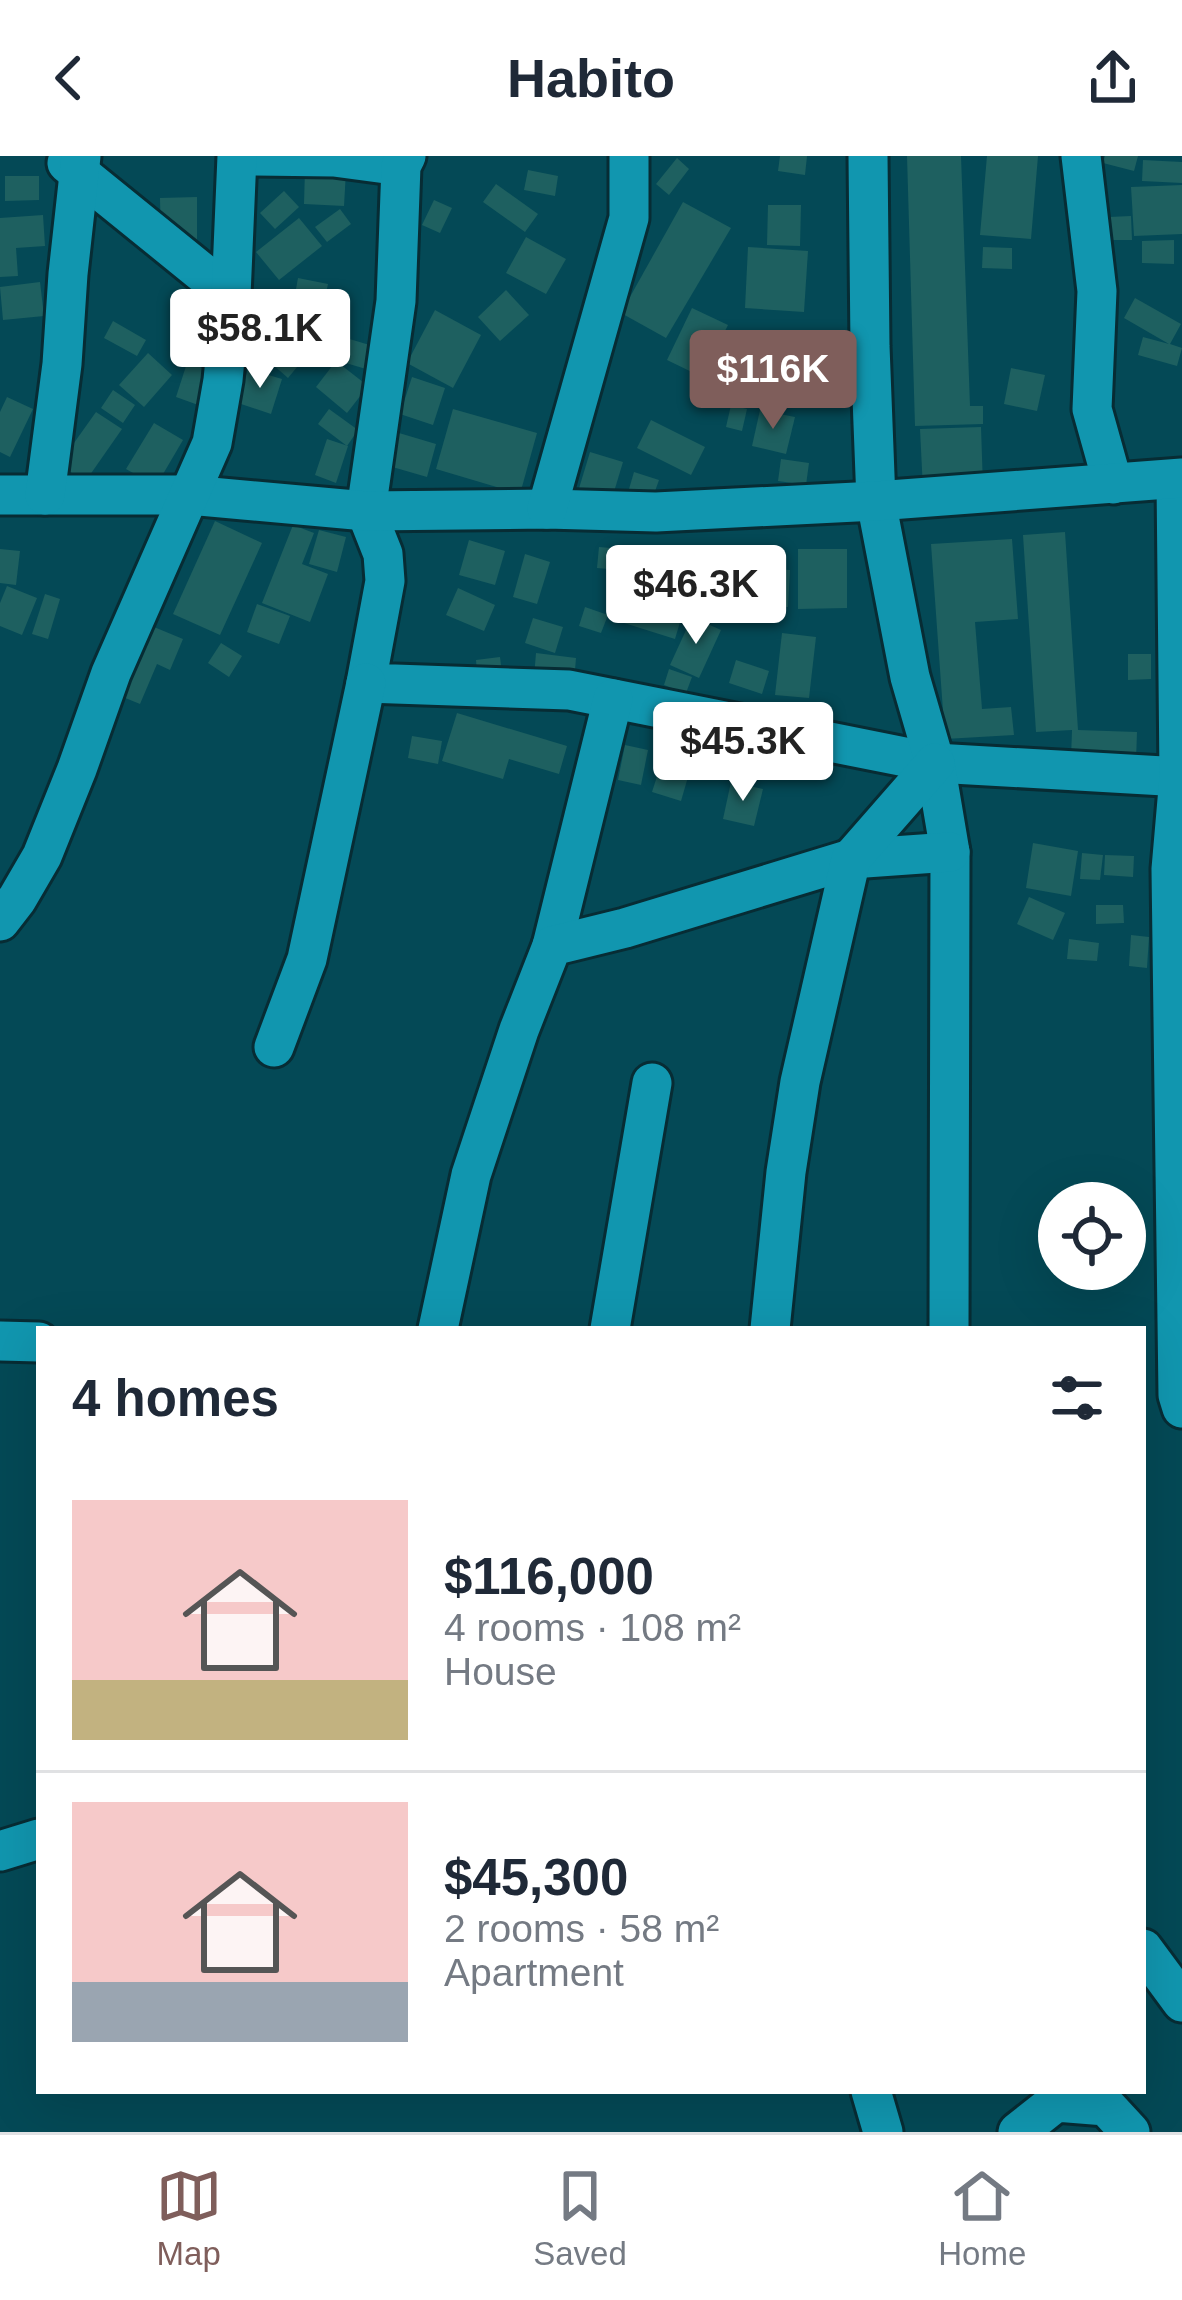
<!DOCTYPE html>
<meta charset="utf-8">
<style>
:root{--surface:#fff;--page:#f2f2f3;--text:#1f2937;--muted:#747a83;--line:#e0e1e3;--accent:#7f5e5b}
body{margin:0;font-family:Arial,sans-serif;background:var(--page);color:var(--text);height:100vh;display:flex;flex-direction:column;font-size:45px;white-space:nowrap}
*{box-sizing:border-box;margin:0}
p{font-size:39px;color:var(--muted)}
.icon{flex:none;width:66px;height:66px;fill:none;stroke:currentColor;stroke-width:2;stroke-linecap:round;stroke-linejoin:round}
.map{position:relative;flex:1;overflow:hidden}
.details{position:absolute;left:36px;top:1170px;width:1110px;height:768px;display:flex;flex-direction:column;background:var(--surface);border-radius:0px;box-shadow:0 12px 48px #0002}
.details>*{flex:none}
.fabs{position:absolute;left:1038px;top:1026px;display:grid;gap:24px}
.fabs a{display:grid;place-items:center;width:108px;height:108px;border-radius:50%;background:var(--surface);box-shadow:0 12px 48px #0002;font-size:60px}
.price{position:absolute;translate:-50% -102px;padding:0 27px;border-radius:12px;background:#fff;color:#222;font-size:39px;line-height:78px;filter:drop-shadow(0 3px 6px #0008)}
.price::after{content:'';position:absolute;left:50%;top:72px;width:36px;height:27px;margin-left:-18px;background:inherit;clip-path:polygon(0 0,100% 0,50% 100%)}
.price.active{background:var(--accent);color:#fff}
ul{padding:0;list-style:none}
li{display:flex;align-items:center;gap:36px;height:300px;padding:0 36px}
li+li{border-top:3px solid var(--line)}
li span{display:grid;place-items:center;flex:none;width:336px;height:240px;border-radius:0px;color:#555}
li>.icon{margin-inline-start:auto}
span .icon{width:144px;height:144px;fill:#fffc;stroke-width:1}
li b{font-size:51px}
h2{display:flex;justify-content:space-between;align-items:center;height:144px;padding:0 36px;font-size:51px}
header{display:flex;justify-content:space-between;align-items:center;height:156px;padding:0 36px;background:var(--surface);font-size:54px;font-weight:600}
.dock{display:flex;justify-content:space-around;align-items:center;height:168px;border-top:3px solid var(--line);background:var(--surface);font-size:33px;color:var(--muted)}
.dock a{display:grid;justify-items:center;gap:6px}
.dock .active{color:var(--accent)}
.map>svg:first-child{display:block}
</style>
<header><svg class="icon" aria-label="back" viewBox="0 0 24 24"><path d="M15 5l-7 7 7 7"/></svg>Habito<svg class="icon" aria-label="share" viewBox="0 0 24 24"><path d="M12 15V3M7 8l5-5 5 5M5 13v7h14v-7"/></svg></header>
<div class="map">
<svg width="1182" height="1976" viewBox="0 0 1182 1976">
<rect width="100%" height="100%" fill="#044956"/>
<!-- building -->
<g fill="#1e6060">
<polygon points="780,0 807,0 805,19 778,15"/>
<polygon points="907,0 961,0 970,250 983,250 983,268 915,270"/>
<polygon points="987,0 1038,0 1031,83 980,79"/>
<polygon points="1105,0 1138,0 1134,15 1103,7"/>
<polygon points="677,2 689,13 669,39 656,28"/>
<polygon points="1143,4 1182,6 1182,27 1142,25"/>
<polygon points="305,13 346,15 344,50 304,48"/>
<polygon points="528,14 558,20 555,40 524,34"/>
<polygon points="5,20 39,20 39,44 5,45"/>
<polygon points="496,28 538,58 525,76 483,46"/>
<polygon points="1182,29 1182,78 1134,80 1131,31"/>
<polygon points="284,35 299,51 275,73 260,57"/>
<polygon points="197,41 197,86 161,87 160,42"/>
<polygon points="434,44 452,52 440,77 422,69"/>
<polygon points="683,46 731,72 666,182 621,157"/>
<polygon points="768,49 801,49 800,90 767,89"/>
<polygon points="340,53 351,68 327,86 315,71"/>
<polygon points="43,59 45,90 16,92 18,120 0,121 0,62"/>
<polygon points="1131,60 1132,84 1110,84 1109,61"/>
<polygon points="299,62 322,90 279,124 256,96"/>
<polygon points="526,81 566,103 546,138 506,117"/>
<polygon points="1174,84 1174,108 1142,107 1142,85"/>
<polygon points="748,91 808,95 804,156 745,152"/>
<polygon points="983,91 1012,92 1012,113 982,112"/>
<polygon points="298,122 328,128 321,161 292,155"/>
<polygon points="40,126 44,160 3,164 0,131"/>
<polygon points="506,134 529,159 500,185 478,161"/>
<polygon points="1135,142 1181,168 1170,188 1182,192 1177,210 1138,199 1143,181 1169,188 1124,162"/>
<polygon points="692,152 728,169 702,221 667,204"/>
<polygon points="435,154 481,179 453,232 407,207"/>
<polygon points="113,165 146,184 137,200 104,182"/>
<polygon points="285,172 311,194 288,222 262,199"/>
<polygon points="336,179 373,190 366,213 329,202"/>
<polygon points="148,197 172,219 144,251 119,229"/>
<polygon points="336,205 368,230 347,257 316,231"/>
<polygon points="187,207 212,215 201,250 176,241"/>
<polygon points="1011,212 1045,219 1037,255 1004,248"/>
<polygon points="248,213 282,223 271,258 238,247"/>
<polygon points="412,221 445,232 433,269 400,258"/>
<polygon points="113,234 135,249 123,267 101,252"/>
<polygon points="7,241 33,253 10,301 0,296 0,256"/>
<polygon points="731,249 747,253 742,275 726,271"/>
<polygon points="329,253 358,274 347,290 318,268"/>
<polygon points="453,253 537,277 520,338 436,313"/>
<polygon points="760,254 795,261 786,298 752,290"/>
<polygon points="96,256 122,273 85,326 59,308"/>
<polygon points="651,264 705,291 691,319 637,292"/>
<polygon points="154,267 183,284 156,330 126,313"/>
<polygon points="981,271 983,331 923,334 920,273"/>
<polygon points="399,277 436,288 427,321 389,310"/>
<polygon points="327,283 348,290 336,327 315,319"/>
<polygon points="590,296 623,306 610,349 577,339"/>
<polygon points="781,303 809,307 806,329 778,325"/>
<polygon points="634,316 659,324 653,341 629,333"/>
<polygon points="215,365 262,387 220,479 173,458"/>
<polygon points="293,369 314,377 302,408 328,418 310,466 262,447"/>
<polygon points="319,374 346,381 337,416 309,408"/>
<polygon points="1065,376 1078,574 1137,576 1136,605 1071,603 1072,574 1036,576 1023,379"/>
<polygon points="1012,383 1018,463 975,466 982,553 1011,551 1014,579 945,583 931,388"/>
<polygon points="469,384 505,395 495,429 459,419"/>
<polygon points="599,391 633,394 631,415 597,412"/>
<polygon points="0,393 20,395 16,429 0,427"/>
<polygon points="798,393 847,393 847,452 798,453"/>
<polygon points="653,397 682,404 673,447 643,439"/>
<polygon points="525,398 550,406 537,448 513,441"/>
<polygon points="755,412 790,414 788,451 753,450"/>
<polygon points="723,421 725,451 702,452 700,422"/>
<polygon points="7,430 37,442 22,479 0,470 0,447"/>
<polygon points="458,432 495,449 484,475 446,459"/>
<polygon points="45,438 60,443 48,483 32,478"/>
<polygon points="628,440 683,456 675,483 621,466"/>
<polygon points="257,448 290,460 279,488 247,476"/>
<polygon points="585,451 608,459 601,477 579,470"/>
<polygon points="692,461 721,474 699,522 670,509"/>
<polygon points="533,462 563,471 555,497 525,487"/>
<polygon points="154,471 183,483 170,514 157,508 140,548 118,539 134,500 141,503"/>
<polygon points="782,477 816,481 809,542 775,539"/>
<polygon points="221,487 242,500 229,521 208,507"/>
<polygon points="536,497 576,502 574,526 534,521"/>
<polygon points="1128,498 1151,498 1151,523 1128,524"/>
<polygon points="500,501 503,526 478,529 476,504"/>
<polygon points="736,504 769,515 762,538 729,527"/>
<polygon points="669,513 692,521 686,537 664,529"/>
<polygon points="457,557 567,590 559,618 509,603 503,623 442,605"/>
<polygon points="412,580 442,585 438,608 408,602"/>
<polygon points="625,589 648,594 641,629 618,624"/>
<polygon points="662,605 690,614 681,645 652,636"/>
<polygon points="731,626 763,633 754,670 723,663"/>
<polygon points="1033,687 1078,695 1071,740 1026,732"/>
<polygon points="1082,697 1103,699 1100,724 1080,723"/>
<polygon points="1105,699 1134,700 1133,721 1104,719"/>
<polygon points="1029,741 1065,757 1053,784 1017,768"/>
<polygon points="1096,749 1123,749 1124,767 1096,768"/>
<polygon points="1131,779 1149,781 1147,812 1129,810"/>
<polygon points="1069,783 1099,787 1097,805 1067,803"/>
</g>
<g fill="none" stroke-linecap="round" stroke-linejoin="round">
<defs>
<g id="minor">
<polyline points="255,0 334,1 401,10"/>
<polyline points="406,0 401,10 396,145 366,355 383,398 385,425 366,527 569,534 935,607 1182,621"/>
<polyline points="868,0 870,190 876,345 910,521 935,607 950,696 949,1173"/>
<polyline points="1081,0 1097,135 1092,253 1113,328"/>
<polyline points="67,7 231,140"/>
<polyline points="1176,323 1179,621 1171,713 1178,1239 1182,1252"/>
<polyline points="0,339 189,339 366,355 547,353 656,356 876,345 1182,322"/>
<polyline points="45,339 62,208 68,118 81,0"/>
<polyline points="547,353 629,62 629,0"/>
<polyline points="0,765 17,743 42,700 77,613 111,517 212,287 223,224 231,140 237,0"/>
<polyline points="552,790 613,543"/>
<polyline points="274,891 307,803 366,527"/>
<polyline points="438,1173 471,1019 519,874 552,790 625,772 851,703 950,696"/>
<polyline points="610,1173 652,927"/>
<polyline points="770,1173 786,1016 800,926 851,703 935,607"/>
<polyline points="0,1185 39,1186"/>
<polyline points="0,1695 39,1683"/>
<polyline points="1143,1793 1182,1846"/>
<polyline points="871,1935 883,1976"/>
<polyline points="1018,1976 1056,1946 1106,1950 1130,1976"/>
</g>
</defs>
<!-- minor casing -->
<use href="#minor" stroke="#072c34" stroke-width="45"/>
<!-- minor -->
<use href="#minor" stroke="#1196af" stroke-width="39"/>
</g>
</svg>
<div class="fabs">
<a><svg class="icon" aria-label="locate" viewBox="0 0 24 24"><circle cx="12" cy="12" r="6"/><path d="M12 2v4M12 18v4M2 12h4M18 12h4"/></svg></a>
</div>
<b class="price" style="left:260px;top:235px">$58.1K</b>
<b class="price active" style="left:773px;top:276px">$116K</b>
<b class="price" style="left:696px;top:491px">$46.3K</b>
<b class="price" style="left:743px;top:648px">$45.3K</b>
<section class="details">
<h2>4 homes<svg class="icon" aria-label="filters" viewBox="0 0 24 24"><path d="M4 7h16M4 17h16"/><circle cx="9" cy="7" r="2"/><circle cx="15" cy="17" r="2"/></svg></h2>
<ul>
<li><span style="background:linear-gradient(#f6c9c9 75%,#c2b280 0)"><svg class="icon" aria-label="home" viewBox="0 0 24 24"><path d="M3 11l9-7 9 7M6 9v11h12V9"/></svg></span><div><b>$116,000</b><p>4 rooms · 108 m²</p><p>House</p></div></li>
<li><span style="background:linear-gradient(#f6c9c9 75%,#9aa5b1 0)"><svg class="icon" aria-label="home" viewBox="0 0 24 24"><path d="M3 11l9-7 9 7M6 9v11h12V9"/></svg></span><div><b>$45,300</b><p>2 rooms · 58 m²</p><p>Apartment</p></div></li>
</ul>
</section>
</div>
<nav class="dock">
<a class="active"><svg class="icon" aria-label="map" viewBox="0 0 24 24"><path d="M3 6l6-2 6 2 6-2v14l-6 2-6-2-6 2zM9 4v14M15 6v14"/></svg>Map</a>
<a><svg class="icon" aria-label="saved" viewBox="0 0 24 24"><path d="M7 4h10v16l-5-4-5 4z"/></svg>Saved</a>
<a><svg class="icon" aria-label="home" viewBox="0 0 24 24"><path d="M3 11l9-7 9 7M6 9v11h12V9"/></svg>Home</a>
</nav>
